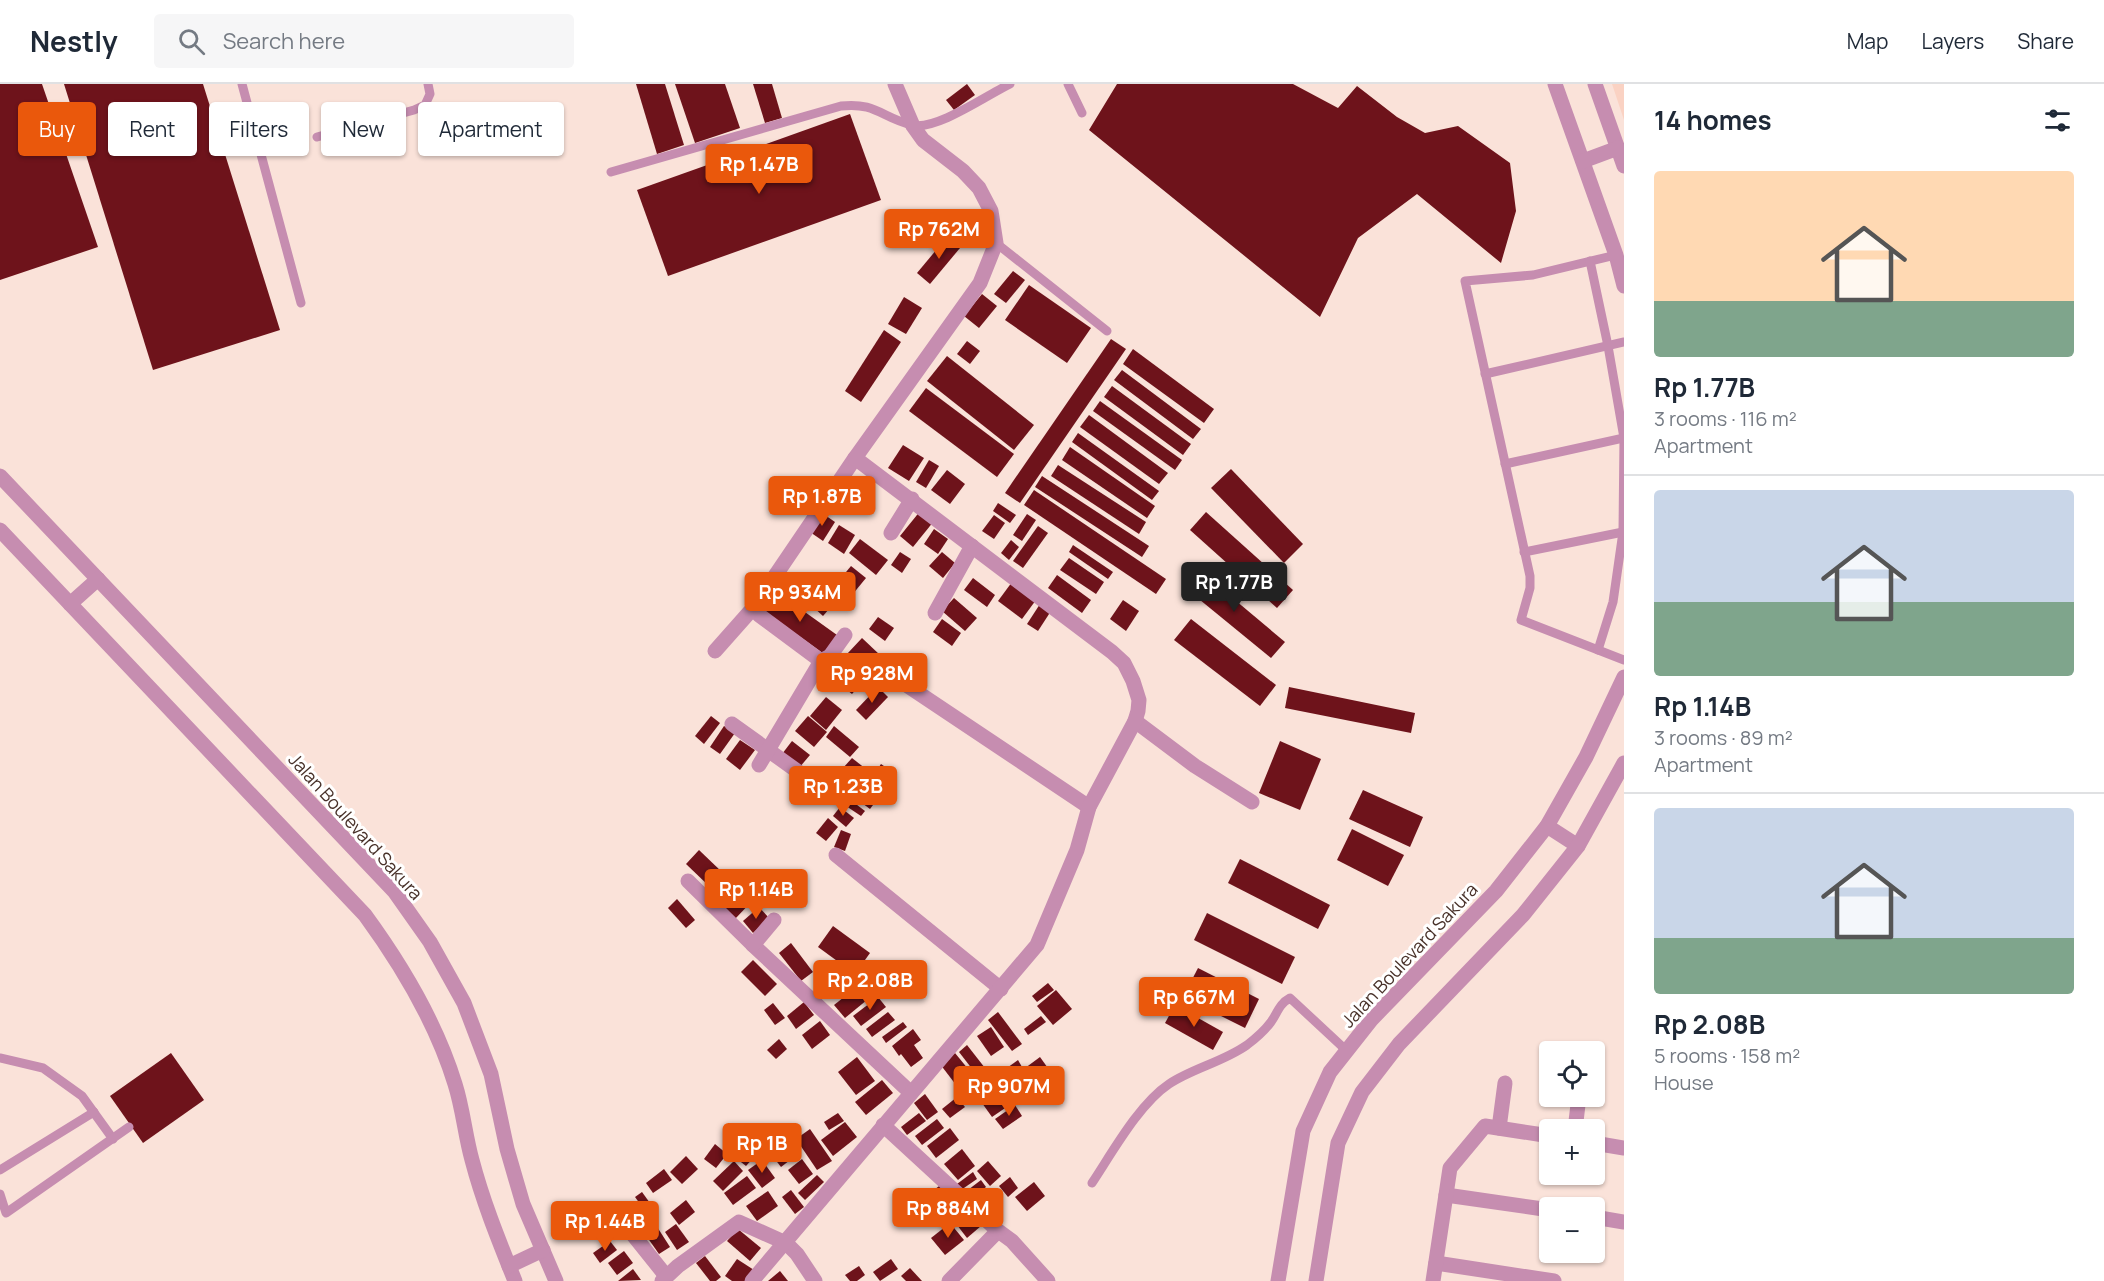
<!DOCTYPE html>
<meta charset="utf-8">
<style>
:root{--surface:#fff;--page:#f6f6f7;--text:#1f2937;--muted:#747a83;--line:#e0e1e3;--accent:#ea580c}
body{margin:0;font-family:Manrope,sans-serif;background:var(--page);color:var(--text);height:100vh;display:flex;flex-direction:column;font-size:22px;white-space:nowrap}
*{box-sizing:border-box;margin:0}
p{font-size:20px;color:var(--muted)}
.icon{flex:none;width:33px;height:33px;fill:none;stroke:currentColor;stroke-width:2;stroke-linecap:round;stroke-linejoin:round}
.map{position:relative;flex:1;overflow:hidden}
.sheet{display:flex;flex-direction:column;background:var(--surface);width:480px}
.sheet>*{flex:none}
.hud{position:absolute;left:18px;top:18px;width:570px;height:54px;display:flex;gap:12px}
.tools{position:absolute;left:1539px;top:957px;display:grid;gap:12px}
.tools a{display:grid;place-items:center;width:66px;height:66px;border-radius:6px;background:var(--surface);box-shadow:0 2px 4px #0004;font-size:30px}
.price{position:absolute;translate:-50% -51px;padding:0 14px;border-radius:6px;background:var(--accent);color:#fff;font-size:20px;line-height:39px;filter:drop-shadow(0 2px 3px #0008)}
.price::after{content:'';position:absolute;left:50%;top:36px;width:18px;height:14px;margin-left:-9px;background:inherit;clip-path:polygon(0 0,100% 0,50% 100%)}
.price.active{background:#222;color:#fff}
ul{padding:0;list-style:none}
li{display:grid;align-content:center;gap:12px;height:318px;padding:0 30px}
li+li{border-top:2px solid var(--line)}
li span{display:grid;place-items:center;height:186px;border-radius:6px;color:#555}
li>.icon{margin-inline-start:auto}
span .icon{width:108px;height:108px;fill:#fffc;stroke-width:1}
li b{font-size:26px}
h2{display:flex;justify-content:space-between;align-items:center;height:72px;padding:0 30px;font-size:26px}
.tag{padding:0 21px;border-radius:6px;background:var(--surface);box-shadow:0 2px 4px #0004;font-size:21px;line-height:54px}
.tag.active{background:var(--accent);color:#fff}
header{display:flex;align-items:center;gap:36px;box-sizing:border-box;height:84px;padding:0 30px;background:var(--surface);border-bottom:2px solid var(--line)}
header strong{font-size:28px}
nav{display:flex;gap:33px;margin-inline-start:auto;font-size:21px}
.search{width:420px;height:54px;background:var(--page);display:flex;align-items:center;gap:15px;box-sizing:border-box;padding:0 21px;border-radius:6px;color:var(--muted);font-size:22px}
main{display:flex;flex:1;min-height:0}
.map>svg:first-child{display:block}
</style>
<header>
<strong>Nestly</strong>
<div class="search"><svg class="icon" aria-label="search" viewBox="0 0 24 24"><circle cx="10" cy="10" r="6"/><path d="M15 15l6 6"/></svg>Search here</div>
<nav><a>Map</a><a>Layers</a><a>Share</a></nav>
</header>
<main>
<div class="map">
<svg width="1624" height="1197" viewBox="0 0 1624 1197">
<rect width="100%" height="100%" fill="#fae2d9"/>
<!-- built -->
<polygon fill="#fad2c3" points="1612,0 1624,0 1624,36"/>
<!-- building -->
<g fill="#6e131b">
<polygon points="0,0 42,0 98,163 0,196"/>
<polygon points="64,0 203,0 280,246 153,286"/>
<polygon points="636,0 665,0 684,61 657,70"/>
<polygon points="675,0 725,0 740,44 695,59"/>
<polygon points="753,0 772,0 782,34 765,39"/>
<polygon points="967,0 975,11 954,26 946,16"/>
<polygon points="1117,0 1293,0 1338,24 1357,2 1397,33 1425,49 1458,42 1510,79 1516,127 1501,179 1417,110 1358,154 1320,233 1089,46"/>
<polygon points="850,30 881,116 668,192 637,106"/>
<polygon points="947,153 960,164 930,200 917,189"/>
<polygon points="1013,187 1025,196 1006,219 994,210"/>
<polygon points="1029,201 1091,244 1067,279 1005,236"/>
<polygon points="982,210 997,222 979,244 964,232"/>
<polygon points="904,213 922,224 906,250 888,240"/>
<polygon points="884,246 901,258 861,318 845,307"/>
<polygon points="1111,255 1126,265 1020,419 1005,409"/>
<polygon points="967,257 980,267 970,280 957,270"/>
<polygon points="1133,265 1214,325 1204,339 1123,280"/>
<polygon points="947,272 1034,341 1014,366 927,297"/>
<polygon points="1122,286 1201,345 1193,355 1114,296"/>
<polygon points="1112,302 1191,360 1183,371 1104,313"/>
<polygon points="926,304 1014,370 997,393 909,327"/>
<polygon points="1100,317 1182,376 1175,386 1093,327"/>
<polygon points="1089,331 1168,389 1159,400 1080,343"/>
<polygon points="1078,349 1159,407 1152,416 1072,358"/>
<polygon points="903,361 924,374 909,397 888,384"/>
<polygon points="1070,363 1155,422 1147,434 1062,376"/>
<polygon points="929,376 939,382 926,404 916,398"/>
<polygon points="1058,381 1146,438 1139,450 1051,392"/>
<polygon points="1231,385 1303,460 1284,479 1211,404"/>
<polygon points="947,386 965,400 950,420 931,406"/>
<polygon points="1042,392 1149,462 1142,473 1035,403"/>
<polygon points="1034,406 1166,495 1156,510 1024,421"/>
<polygon points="998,419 1016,431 1010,439 993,427"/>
<polygon points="921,426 934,437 913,463 900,452"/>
<polygon points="1206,428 1293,506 1277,524 1190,446"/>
<polygon points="822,429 835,438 823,457 810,448"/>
<polygon points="1027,430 1036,436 1022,457 1013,451"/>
<polygon points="994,431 1005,439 994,455 982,447"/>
<polygon points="839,441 855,451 844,470 828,459"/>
<polygon points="1038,442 1048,449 1023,484 1013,477"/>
<polygon points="934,445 948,455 938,470 924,460"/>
<polygon points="860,455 888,476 876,491 849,469"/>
<polygon points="1011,456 1019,463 1009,476 1001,469"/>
<polygon points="1073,461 1113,488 1108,495 1069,468"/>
<polygon points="900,468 911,475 902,489 891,481"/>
<polygon points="942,468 955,479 943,494 929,482"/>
<polygon points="1069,474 1104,498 1096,510 1060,486"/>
<polygon points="851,482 866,494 852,511 837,499"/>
<polygon points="1198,485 1285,558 1271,574 1183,502"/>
<polygon points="1057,491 1091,516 1082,529 1048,504"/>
<polygon points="973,494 995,511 987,523 964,506"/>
<polygon points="1012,498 1036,516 1022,535 998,517"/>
<polygon points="826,507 836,517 823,532 812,522"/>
<polygon points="777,508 837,551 824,570 764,527"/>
<polygon points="954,514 977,534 965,547 942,527"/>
<polygon points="1123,516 1139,527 1126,547 1110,535"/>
<polygon points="1040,520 1051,527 1038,547 1027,540"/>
<polygon points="878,533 894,544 885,557 869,545"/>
<polygon points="942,535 961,549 952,562 933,548"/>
<polygon points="1191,535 1276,601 1260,622 1174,556"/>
<polygon points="862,554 880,571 866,587 847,570"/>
<polygon points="846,576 867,593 852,610 831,593"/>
<polygon points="878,603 888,613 866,636 856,626"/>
<polygon points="1289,603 1415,629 1411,649 1285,624"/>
<polygon points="826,613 842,626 826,646 810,632"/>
<polygon points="711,632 720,639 704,660 695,652"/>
<polygon points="808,632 827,648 814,663 795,647"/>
<polygon points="724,642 735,649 720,670 710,663"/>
<polygon points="834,642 859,663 850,673 826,653"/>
<polygon points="740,656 755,666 740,686 726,675"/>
<polygon points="792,657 810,671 799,684 782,670"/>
<polygon points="1280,657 1321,675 1300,726 1259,709"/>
<polygon points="852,674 871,689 862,700 843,684"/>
<polygon points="881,680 894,689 877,713 865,704"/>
<polygon points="837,690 849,698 837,715 825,707"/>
<polygon points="857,703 876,717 870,725 851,711"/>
<polygon points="1363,706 1423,733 1410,763 1349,735"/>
<polygon points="848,714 865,727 861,732 843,720"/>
<polygon points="840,723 854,734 846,743 833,732"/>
<polygon points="828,734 838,743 826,757 816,749"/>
<polygon points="1352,745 1404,771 1388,802 1337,776"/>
<polygon points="841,746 851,750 845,767 834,763"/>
<polygon points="699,766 723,789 710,803 686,780"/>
<polygon points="1240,775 1330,821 1318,845 1228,799"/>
<polygon points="737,799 754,815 735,835 718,819"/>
<polygon points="677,815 695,836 686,844 668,824"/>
<polygon points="759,823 769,834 753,849 743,837"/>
<polygon points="1207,829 1295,873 1282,900 1194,856"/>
<polygon points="833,842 870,869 855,890 818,863"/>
<polygon points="791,859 813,888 801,897 779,869"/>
<polygon points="753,876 777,900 765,912 741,888"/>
<polygon points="1198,884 1259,915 1245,944 1183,913"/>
<polygon points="863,898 873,911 845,934 834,921"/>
<polygon points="1048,899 1054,906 1037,918 1032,912"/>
<polygon points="1056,906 1072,925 1053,941 1037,922"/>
<polygon points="878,913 886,923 861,942 853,932"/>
<polygon points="804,918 814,931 796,945 787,932"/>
<polygon points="773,919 785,934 775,941 764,926"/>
<polygon points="1175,921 1223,948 1213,966 1165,939"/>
<polygon points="888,928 895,936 872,953 866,945"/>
<polygon points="998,928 1022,960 1012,967 988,936"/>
<polygon points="1041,932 1046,938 1028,951 1024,945"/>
<polygon points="820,937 830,951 812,965 802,951"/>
<polygon points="903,938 907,943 886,959 882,953"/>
<polygon points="991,943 1004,963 991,972 977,952"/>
<polygon points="913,945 921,956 914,961 923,974 911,983 901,970 899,972 892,962"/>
<polygon points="779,955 787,965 776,975 767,966"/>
<polygon points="967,961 992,993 983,999 959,968"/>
<polygon points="171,969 204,1016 143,1059 110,1012"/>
<polygon points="955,969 982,1002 966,1014 940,980"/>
<polygon points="857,973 875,997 856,1011 838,988"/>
<polygon points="1040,973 1050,987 1023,1006 1013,993"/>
<polygon points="1018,976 1022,983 1005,996 1000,989"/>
<polygon points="882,996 893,1009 866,1031 855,1018"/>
<polygon points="1012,997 1022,1012 1014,1018 1004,1003"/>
<polygon points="1000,1006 1011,1020 992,1033 982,1019"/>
<polygon points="925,1010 938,1028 927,1036 914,1019"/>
<polygon points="957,1013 965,1023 950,1034 942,1025"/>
<polygon points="1015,1021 1022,1032 1003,1045 995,1035"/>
<polygon points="838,1029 844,1037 829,1046 824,1038"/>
<polygon points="919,1029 926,1037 907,1051 901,1043"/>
<polygon points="937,1035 944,1044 922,1061 915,1052"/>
<polygon points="845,1038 857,1053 833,1072 821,1056"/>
<polygon points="755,1043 760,1050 753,1055 748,1049"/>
<polygon points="950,1044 959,1056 936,1074 927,1062"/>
<polygon points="810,1045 832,1077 817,1086 796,1055"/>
<polygon points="781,1048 789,1059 775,1069 767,1058"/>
<polygon points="715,1060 727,1070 716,1084 704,1075"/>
<polygon points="741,1061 755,1072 746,1082 732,1071"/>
<polygon points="791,1061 798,1070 781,1083 774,1074"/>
<polygon points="962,1065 975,1082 958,1096 944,1080"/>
<polygon points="686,1072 698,1085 682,1100 670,1088"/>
<polygon points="802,1075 813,1090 799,1100 788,1086"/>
<polygon points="762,1076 775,1094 762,1104 748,1086"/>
<polygon points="734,1077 743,1087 723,1107 713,1097"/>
<polygon points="988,1077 1001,1092 990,1102 977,1087"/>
<polygon points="664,1085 672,1096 653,1109 646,1099"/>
<polygon points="973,1088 977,1095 961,1106 957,1100"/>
<polygon points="817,1091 824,1098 805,1116 798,1109"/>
<polygon points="747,1092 756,1104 733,1121 724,1109"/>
<polygon points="1010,1093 1018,1104 1008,1113 999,1102"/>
<polygon points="981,1096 986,1103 970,1116 964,1109"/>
<polygon points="1034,1098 1045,1112 1027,1127 1015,1113"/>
<polygon points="943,1099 953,1110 941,1121 930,1109"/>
<polygon points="791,1106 804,1123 795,1130 782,1113"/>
<polygon points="768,1107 778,1122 757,1137 746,1122"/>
<polygon points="642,1108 655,1126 648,1131 635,1113"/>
<polygon points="929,1112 940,1124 936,1128 925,1115"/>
<polygon points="957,1112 969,1126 954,1139 942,1126"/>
<polygon points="686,1116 695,1128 679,1141 670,1129"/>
<polygon points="635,1117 645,1129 635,1137 625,1124"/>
<polygon points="971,1129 981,1142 967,1154 957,1141"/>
<polygon points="652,1135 670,1163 659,1170 640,1143"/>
<polygon points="950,1139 964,1156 945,1171 931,1154"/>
<polygon points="676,1140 689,1158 677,1166 665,1148"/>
<polygon points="738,1145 761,1164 750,1177 727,1157"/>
<polygon points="610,1157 617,1166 600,1179 593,1169"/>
<polygon points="624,1167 633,1179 617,1191 608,1179"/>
<polygon points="705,1172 721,1193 716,1197 710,1197 696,1179"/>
<polygon points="737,1175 754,1186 746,1197 732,1197 725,1192"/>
<polygon points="891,1175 898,1185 880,1197 873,1188"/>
<polygon points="859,1182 865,1191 857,1197 850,1197 845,1191"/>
<polygon points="910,1184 922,1197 906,1197 901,1192"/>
<polygon points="633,1185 641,1196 618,1197"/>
<polygon points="780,1187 788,1197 768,1197"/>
</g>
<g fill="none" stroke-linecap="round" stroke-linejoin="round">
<!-- lane -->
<g stroke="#c68db0" stroke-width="9">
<polyline points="242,0 301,219"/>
<polyline points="1068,0 1082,29"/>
<polyline points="317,53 414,26 425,21 430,10 428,0"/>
<path d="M611,88L841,22C876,18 882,34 912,41C936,47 987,11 1010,0"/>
<polyline points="996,159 1107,247"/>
<polyline points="1616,171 1533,191 1465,197 1530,492 1530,504 1521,536 1624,576"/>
<polyline points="1590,177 1608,262 1624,354 1623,448 1613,518 1598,566"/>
<polyline points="1485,290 1624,258"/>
<polyline points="1505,380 1624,354"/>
<polyline points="1524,468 1623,448"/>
<polyline points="0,974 43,984 82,1012 113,1055"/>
<polyline points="0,1086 94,1028"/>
<path d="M1092,1099C1112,1069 1139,1020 1169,1000C1193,984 1223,978 1247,961C1255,955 1265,946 1271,938C1278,928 1279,920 1290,914L1347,967"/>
<polyline points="0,1110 6,1129 129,1043"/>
</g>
<!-- street -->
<g stroke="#c68db0" stroke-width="15">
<polyline points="1555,0 1616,171 1624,202"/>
<polyline points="1595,0 1624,82"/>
<polyline points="1583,77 1618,64"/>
<polyline points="0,392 394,807 430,858 464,919 491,990 507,1065 523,1120 556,1197"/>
<path d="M0,446L365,831C403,883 436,938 455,1000C463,1025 465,1051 472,1076C483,1118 499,1157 515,1197"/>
<polyline points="891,449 912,415"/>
<polyline points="70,520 98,495"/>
<polyline points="935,529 972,462"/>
<polyline points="845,551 830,572 821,577 759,531 754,523 855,374"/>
<polyline points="715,567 754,523"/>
<polyline points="884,586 1089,723"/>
<polyline points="1135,637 1195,682 1252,718"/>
<polyline points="732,640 811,697 819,708"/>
<polyline points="759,681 821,577"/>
<polyline points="1547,742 1578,762"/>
<polyline points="836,771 1001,905"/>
<polyline points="688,797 753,861 911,1009"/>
<polyline points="753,861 774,836"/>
<polyline points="883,1041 996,1145 996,1149 949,1197"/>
<polyline points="1499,1044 1505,999"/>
<polyline points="1575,1046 1579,1012"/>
<polyline points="1594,1059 1624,1064"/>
<polyline points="1446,1111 1550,1126"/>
<polyline points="1594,1133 1624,1138"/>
<polyline points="997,1146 1012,1157 1048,1197"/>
<polyline points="630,1147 666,1192"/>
<polyline points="1436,1179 1554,1197"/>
<polyline points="509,1182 543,1166"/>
<polyline points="662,1197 678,1182 739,1138 786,1159 797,1170 815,1197"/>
<polyline points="752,1197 1037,861 1077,766 1089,723 1135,637 1138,627 1139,616 1133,597 1124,579 1112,568 855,374 980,199 996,159 991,127 979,104 963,87 923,56 913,42 895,0"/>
<polyline points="1278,1197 1303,1047 1330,988 1371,936 1496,807 1547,742 1586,673 1624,593"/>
<polyline points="1316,1197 1338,1059 1362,1008 1399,960 1523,831 1578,762 1624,679"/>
<polyline points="1433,1197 1450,1084 1485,1042 1550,1052"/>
</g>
</g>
<g text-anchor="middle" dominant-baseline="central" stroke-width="6" stroke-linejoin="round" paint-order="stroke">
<!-- street labels -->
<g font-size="18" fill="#483129" stroke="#fff">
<text transform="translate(356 742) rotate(48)">Jalan Boulevard Sakura</text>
<text transform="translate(1409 871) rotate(-47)">Jalan Boulevard Sakura</text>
</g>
</g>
</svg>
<div class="tools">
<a><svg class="icon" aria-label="locate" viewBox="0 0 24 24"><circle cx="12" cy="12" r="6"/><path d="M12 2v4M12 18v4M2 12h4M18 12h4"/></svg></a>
<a>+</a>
<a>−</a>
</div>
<b class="price" style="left:759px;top:111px">Rp 1.47B</b>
<b class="price" style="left:939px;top:176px">Rp 762M</b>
<b class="price" style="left:822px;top:443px">Rp 1.87B</b>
<b class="price active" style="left:1234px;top:529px">Rp 1.77B</b>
<b class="price" style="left:800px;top:539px">Rp 934M</b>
<b class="price" style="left:872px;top:620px">Rp 928M</b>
<b class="price" style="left:843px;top:733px">Rp 1.23B</b>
<b class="price" style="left:756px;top:836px">Rp 1.14B</b>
<b class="price" style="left:870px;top:927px">Rp 2.08B</b>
<b class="price" style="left:1194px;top:944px">Rp 667M</b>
<b class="price" style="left:1009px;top:1033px">Rp 907M</b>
<b class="price" style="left:762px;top:1090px">Rp 1B</b>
<b class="price" style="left:948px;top:1155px">Rp 884M</b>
<b class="price" style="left:605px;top:1168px">Rp 1.44B</b>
<div class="hud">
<a class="tag active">Buy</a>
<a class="tag">Rent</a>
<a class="tag">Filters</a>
<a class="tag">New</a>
<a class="tag">Apartment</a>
</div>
</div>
<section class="sheet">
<h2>14 homes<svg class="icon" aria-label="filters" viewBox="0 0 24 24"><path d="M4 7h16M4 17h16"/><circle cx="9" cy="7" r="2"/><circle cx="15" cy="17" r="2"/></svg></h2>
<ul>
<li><span style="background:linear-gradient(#ffd9b3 70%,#7fa58c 0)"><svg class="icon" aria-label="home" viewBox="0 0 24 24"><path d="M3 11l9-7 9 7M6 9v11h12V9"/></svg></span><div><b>Rp 1.77B</b><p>3 rooms · 116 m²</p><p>Apartment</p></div></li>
<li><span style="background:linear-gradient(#c9d6e8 60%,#7fa58c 0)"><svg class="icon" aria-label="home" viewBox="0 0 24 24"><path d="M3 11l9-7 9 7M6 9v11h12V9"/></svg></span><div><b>Rp 1.14B</b><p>3 rooms · 89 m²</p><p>Apartment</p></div></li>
<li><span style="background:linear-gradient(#c9d6e8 70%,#7fa58c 0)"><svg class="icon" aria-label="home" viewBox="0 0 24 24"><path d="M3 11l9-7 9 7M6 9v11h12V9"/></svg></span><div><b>Rp 2.08B</b><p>5 rooms · 158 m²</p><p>House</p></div></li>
</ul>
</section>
</main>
